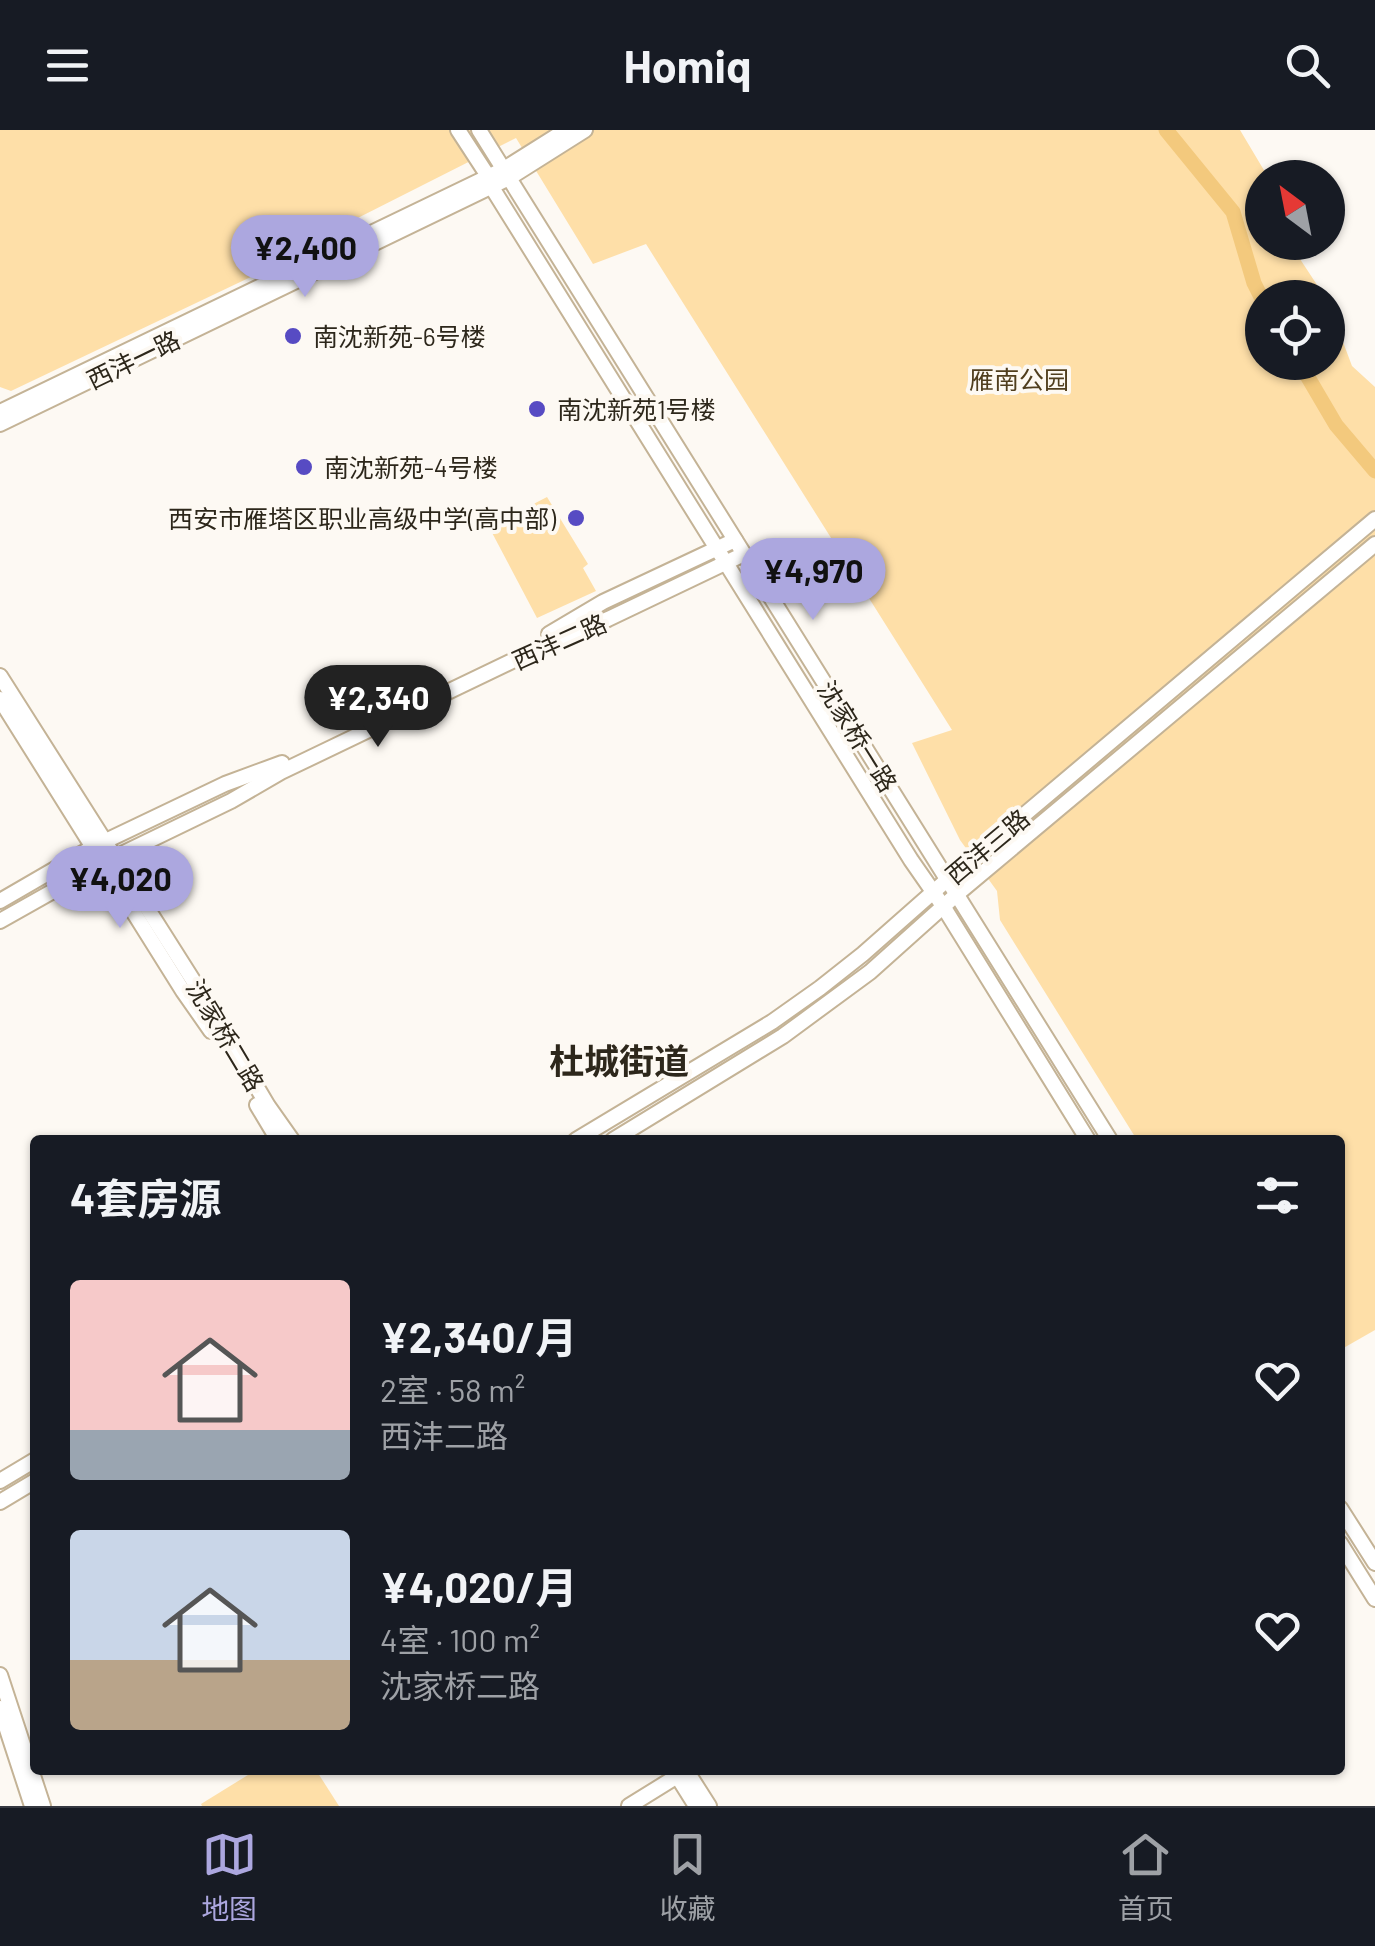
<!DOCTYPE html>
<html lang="zh">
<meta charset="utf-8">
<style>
:root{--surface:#171b24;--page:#242831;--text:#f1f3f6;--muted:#9ea1a6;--line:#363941;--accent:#aca7df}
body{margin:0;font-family:Barlow,"Noto Sans SC",sans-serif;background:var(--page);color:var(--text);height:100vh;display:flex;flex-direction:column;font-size:38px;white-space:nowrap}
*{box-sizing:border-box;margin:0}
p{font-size:32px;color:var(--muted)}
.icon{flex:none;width:55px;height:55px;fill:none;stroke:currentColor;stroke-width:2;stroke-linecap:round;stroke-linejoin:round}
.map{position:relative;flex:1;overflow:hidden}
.sheet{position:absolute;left:30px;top:1005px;width:1315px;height:640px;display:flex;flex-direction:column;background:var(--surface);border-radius:10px;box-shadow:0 2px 8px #0004}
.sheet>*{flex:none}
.needle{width:65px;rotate:328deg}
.fabs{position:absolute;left:1245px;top:30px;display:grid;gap:20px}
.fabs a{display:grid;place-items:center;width:100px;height:100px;border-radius:50%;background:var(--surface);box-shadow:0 2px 8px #0004;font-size:50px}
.price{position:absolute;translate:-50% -85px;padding:0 22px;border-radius:35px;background:var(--accent);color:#111;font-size:32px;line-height:65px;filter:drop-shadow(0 2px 5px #0008)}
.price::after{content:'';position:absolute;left:50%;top:60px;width:30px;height:22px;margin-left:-15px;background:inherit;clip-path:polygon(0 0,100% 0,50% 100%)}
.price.on{background:#222;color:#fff}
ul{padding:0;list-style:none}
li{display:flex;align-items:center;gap:30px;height:250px;padding:0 40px}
li span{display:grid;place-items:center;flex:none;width:280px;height:200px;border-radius:10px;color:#555}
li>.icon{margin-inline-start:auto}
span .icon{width:120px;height:120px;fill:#fffc;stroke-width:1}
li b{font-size:42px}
h2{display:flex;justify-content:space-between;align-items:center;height:120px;padding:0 40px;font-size:42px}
header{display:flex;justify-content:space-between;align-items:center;height:130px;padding:0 40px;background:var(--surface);font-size:45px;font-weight:700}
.dock{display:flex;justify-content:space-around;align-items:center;height:140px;border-top:2px solid var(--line);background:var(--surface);font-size:28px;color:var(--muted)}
.dock a{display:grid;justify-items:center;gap:5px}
.dock .on{color:var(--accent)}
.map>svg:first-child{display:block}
</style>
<header><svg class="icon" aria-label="menu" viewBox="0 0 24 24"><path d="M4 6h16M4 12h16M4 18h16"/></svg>Homiq<svg class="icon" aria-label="search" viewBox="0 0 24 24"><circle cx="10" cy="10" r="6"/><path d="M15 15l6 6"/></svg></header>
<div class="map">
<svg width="1375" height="1676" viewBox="0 0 1375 1676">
<rect width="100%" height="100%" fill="#fdf9f3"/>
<!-- green -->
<g fill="#fedfa8">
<polygon points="0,0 1240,0 1268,47 1262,48 1262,112 1293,113 1300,129 1325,167 1262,168 1262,232 1328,232 1328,172 1352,236 1375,257 1375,1200 1340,1220 1340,1010 1137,1010 1000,790 997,761 960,710 912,613 952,600 646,114 593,134 516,8 334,100 293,127 11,261 0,257"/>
<polygon points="547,367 588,434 583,438 596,461 537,488 489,397"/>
<polygon points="256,1640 316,1640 339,1676 202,1676 201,1674"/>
</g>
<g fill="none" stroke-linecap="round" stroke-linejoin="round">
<!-- river -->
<g stroke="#f3c97d" stroke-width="15">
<polyline points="1166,0 1233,82 1254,153 1262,169"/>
<polyline points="1299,232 1336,295 1375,341"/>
</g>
<defs>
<g id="secondary">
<polyline points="458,0 488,46 491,56 911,730 943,776 1088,1010"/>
<polyline points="479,0 1110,1010"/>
<polyline points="0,282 504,39 566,0"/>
<polyline points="0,294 509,48 585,0"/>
<polyline points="549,504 603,472 735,410"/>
<polyline points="0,546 196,855 268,976 292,1010"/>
<polyline points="0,569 183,861 211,901"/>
<polyline points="0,771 93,717 225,654 282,633"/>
<polyline points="0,791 103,733 231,671 281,642 562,507 608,489 744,424"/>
<polyline points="257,975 278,1010"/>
<polyline points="576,1010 772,892 820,858 863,824 948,749 1375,389"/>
<polyline points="613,1010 783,906 870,842 956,765 1375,414"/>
<polyline points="0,1351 35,1330"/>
<polyline points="0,1372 35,1351"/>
<polyline points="1340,1378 1375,1433"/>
<polyline points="1340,1413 1375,1469"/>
<polyline points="0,1545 43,1676"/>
<polyline points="0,1578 32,1676"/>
<polyline points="686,1640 709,1676"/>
<polyline points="674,1641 696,1676"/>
<polyline points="629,1676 687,1640"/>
</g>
</defs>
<!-- secondary casing -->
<use href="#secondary" stroke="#c4b396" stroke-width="18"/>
<!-- secondary -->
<use href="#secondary" stroke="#fff" stroke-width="14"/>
</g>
<!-- markers -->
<g fill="#574bc3" stroke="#fdf9f3" stroke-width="4">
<circle cx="293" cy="206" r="10"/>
<circle cx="537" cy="279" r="10"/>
<circle cx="304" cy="337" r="10"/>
<circle cx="576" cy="388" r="10"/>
</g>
<g text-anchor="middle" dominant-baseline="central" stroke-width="8" stroke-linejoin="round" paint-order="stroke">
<!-- poi labels -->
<g font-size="25" fill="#2d271b" stroke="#fdf9f3" text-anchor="start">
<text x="313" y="206">南沈新苑-6号楼</text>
<text x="557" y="279">南沈新苑1号楼</text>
<text x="324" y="337">南沈新苑-4号楼</text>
<text x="556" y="388" text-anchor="end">西安市雁塔区职业高级中学(高中部)</text>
</g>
<!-- street labels -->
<g font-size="25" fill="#2d271b" stroke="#fdf9f3">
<text transform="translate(133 229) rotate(-26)">西沣一路</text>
<text transform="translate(559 511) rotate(-24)">西沣二路</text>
<text transform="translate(858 606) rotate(58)">沈家桥一路</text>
<text transform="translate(987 716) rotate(-40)">西沣三路</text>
<text transform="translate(226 905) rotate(59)">沈家桥二路</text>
</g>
<!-- park labels -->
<g font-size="25" fill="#503e1e" stroke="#fdf9f3">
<text x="1019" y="249">雁南公园</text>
</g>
<!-- district labels -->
<g font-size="35" font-weight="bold" fill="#2d271b" stroke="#fdf9f3">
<text x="619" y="930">杜城街道</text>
</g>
</g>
</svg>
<div class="fabs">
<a><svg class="needle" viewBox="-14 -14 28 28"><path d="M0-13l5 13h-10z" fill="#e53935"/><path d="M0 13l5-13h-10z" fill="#9ea1a6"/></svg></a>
<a><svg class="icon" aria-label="locate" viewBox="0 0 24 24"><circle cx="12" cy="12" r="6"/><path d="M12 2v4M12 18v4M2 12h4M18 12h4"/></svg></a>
</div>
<b class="price" style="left:305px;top:170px">¥2,400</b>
<b class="price" style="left:813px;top:493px">¥4,970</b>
<b class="price on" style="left:378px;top:620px">¥2,340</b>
<b class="price" style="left:120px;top:801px">¥4,020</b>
<section class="sheet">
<h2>4套房源<svg class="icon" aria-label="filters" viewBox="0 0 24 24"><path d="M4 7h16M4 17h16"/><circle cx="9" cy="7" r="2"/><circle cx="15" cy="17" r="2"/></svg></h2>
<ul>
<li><span style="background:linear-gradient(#f6c9c9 75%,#9aa5b1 0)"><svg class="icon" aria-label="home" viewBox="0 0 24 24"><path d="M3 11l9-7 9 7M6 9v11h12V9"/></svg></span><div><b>¥2,340/月</b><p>2室 · 58 m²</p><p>西沣二路</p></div><svg class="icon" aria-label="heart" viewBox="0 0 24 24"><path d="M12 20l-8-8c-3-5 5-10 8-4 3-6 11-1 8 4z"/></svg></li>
<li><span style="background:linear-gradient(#c9d6e8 65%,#b9a48a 0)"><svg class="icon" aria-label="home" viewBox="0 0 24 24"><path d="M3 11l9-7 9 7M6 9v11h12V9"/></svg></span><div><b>¥4,020/月</b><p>4室 · 100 m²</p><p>沈家桥二路</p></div><svg class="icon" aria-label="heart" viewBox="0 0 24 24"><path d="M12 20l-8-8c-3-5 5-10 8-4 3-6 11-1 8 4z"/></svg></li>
</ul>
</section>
</div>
<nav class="dock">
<a class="on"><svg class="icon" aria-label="map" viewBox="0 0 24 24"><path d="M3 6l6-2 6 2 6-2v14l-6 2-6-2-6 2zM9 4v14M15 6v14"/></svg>地图</a>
<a><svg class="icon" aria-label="saved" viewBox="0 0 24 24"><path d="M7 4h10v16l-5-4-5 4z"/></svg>收藏</a>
<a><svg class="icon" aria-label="home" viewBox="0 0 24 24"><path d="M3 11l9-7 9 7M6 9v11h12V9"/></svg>首页</a>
</nav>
